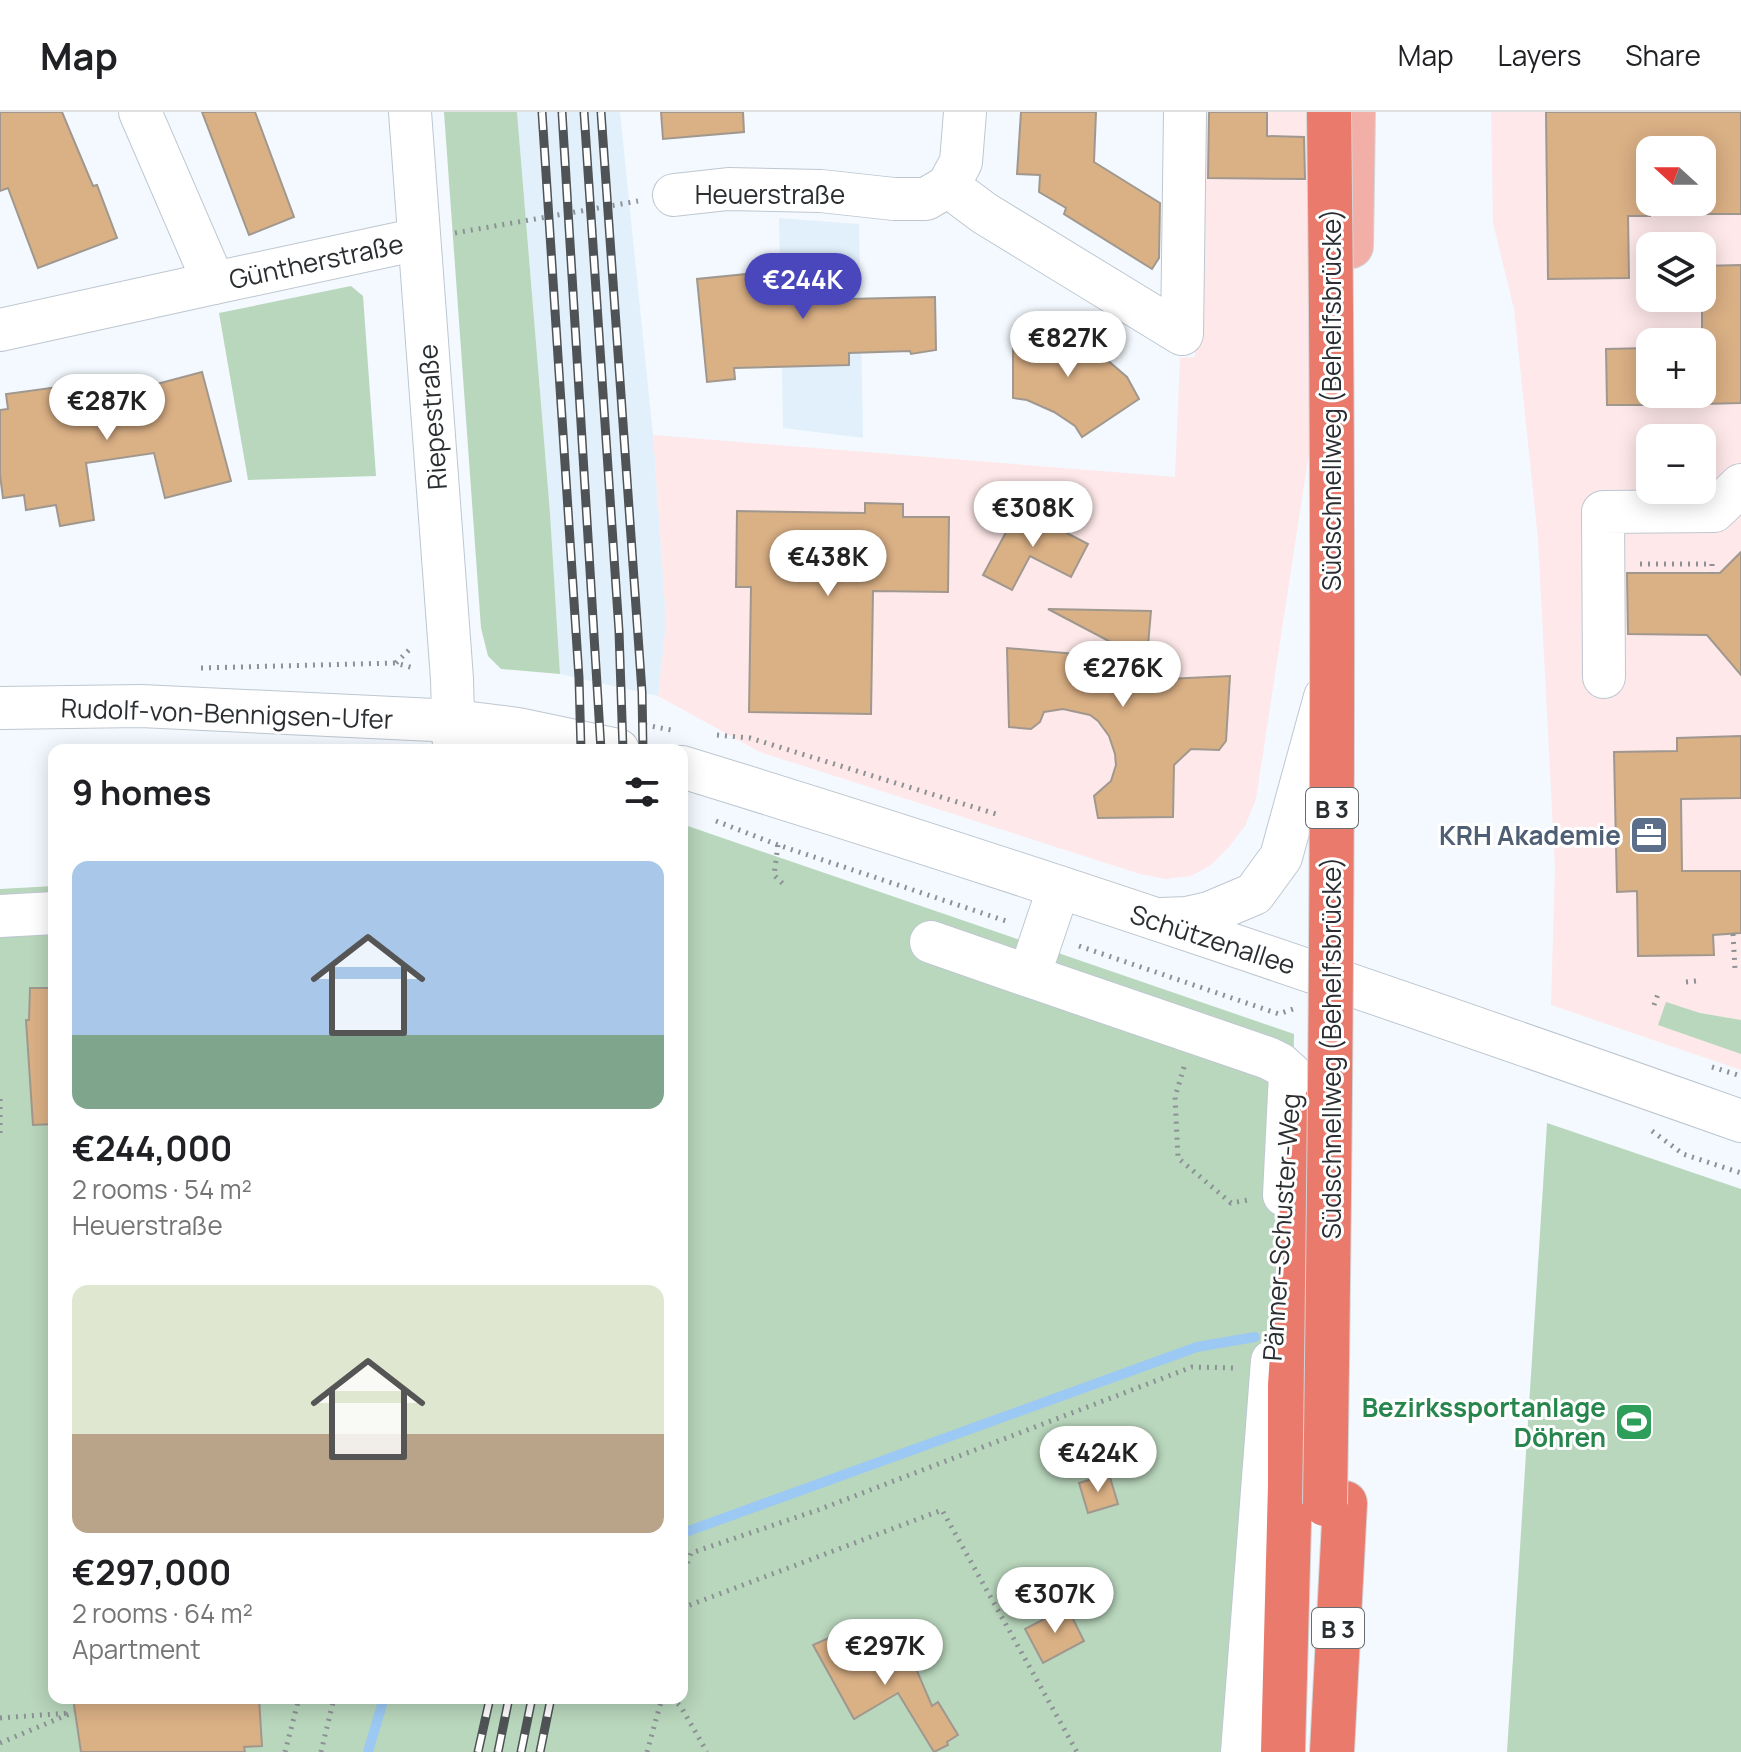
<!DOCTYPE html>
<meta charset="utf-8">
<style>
:root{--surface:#fff;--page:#f2f2f2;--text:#202124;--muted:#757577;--line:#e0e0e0;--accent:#4a47bd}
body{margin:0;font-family:Manrope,sans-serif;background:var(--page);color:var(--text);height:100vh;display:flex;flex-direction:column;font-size:30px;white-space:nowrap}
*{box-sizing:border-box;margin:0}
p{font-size:26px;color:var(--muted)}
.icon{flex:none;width:44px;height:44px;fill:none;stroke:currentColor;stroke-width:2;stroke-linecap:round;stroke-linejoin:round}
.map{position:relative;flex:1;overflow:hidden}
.details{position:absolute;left:48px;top:632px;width:640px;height:960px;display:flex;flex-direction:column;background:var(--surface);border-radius:16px;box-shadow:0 4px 20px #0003}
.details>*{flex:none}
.needle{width:52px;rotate:291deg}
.fabs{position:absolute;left:1636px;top:24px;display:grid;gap:16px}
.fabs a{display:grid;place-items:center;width:80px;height:80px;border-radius:16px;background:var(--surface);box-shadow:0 4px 20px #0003;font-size:40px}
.price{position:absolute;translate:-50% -68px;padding:0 18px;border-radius:28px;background:#fff;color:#222;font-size:26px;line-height:52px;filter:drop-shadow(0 2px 4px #0008)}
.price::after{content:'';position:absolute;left:50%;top:48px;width:24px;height:18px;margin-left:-12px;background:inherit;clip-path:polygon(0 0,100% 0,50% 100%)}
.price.active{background:var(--accent);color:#fff}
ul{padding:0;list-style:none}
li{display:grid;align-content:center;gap:16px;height:424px;padding:0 24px}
li span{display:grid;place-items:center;height:248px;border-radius:16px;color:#555}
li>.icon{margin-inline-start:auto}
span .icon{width:144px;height:144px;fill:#fffc;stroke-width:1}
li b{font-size:34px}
h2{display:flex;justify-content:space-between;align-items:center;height:96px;padding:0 24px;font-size:34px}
header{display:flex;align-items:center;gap:48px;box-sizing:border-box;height:112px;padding:0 40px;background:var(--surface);border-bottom:2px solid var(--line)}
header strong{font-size:38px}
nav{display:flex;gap:44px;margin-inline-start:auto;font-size:28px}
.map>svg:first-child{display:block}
</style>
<header>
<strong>Map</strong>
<nav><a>Map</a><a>Layers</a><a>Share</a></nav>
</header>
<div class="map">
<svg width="1741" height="1640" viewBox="0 0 1741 1640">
<rect width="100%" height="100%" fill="#f3f9fe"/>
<!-- commercial -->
<g fill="#fee8e9" fill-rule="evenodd">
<polygon points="1192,0 1353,0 1312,321 1256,687 1245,714 1228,736 1211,753 1191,764 1166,767 1140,762 760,640 658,584 666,509 653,323 1175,365 1180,246 1195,245"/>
<path d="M1491,0H1741V958L1551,893L1555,756L1538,427L1514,197L1493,111ZM1650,38H1702V90H1650ZM1650,134H1702V186H1650ZM1650,230H1702V282H1650ZM1650,326H1702V378H1650Z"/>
</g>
<!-- built -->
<g fill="#e2f0fb">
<polygon points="517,0 620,0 653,323 666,509 658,584 560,562 550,401"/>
<polygon points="779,106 859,112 863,326 783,316"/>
</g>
<!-- green -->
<g fill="#b9d7bd">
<polygon points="444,0 517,0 550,401 560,562 501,557 488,544 481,516"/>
<polygon points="351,174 363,184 376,364 248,368 219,201"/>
<polygon points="682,712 1294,922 1292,1054 1248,1640 0,1640 0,777 54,774 54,1586 682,1586"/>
<polygon points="1666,890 1700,901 1741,908 1741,942 1658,913"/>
<polygon points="1547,1011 1741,1077 1741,1640 1507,1640"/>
</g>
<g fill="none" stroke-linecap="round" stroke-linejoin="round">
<!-- stream -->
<g stroke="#9cc9f3" stroke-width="10">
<polyline points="683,1421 1197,1235 1255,1225"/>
<polyline points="368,1640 384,1586"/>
</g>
</g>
<!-- building -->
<g fill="#dab085" stroke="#a0988f" stroke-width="2">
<polygon points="0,0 62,0 93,74 97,73 117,126 38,156 8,76 0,79"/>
<polygon points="202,0 255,0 294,105 249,123"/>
<polygon points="661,0 743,0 744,20 663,27"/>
<polygon points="1021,0 1096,0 1094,50 1160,91 1159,146 1152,157 1064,102 1066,96 1039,80 1040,63 1017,62"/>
<polygon points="1209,0 1267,0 1267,24 1304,25 1305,67 1208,66"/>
<polygon points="1546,0 1741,0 1741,102 1702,102 1702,38 1650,38 1650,104 1628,104 1629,166 1548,167"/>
<polygon points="1741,153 1741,291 1702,292 1702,154"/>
<polygon points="846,156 847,187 935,185 936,238 911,242 910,239 849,241 849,253 734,256 735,267 707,270 697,167 756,161 756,158"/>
<polygon points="1013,215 1037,216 1093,236 1127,265 1139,287 1082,325 1075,314 1054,300 1027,288 1013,286"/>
<polygon points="1650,236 1650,293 1607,293 1606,237"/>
<polygon points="202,260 231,369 165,386 154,341 86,351 94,408 60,414 56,393 26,398 24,383 3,386 0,363 0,298 8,297 6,282 74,273 75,284 103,280 104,286"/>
<polygon points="865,391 903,392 903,405 949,405 948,480 873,479 871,602 749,600 751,475 736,475 737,399 865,401"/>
<polygon points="1019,396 1088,432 1071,465 1030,444 1012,478 983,463"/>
<polygon points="1741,440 1741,563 1707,523 1628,522 1627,461 1720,461"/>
<polygon points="1048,497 1151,499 1145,568 1230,564 1226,629 1219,638 1191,637 1174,653 1173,705 1098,706 1094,684 1111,669 1116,653 1115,642 1109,624 1098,609 1090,603 1063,597 1044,600 1040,610 1031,617 1009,615 1007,536 1145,548"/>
<polygon points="1741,624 1741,686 1681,687 1682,759 1741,759 1741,821 1713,823 1714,843 1638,844 1637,779 1617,780 1614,640 1677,639 1677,626"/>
<polygon points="30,876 54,876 54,1012 33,1013 26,908 29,908"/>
<polygon points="1109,1362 1118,1392 1088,1401 1079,1371"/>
<polygon points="1067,1495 1084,1529 1043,1551 1025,1517"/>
<polygon points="840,1521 855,1553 905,1531 932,1594 938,1590 958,1623 947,1630 948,1633 934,1640 898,1581 854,1607 813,1533"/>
<polygon points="73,1586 259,1586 262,1634 244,1635 245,1640 81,1640"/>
</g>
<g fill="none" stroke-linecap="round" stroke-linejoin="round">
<defs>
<g id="minor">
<polyline points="140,0 214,171 419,127"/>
<polyline points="410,0 452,567 454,638"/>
<polyline points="948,74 984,101 1182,222 1185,0"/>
<polyline points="674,83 728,77 821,79 894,87 926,87 948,74 961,50 965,0"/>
<polyline points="0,218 214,171"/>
<polyline points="1604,565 1603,400 1714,399 1741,373"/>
<polyline points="0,596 141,594 455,609 518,617 618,638"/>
<path d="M682,655C1038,764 1390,885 1741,1009"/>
<polyline points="1059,775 1029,864 1268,946 1280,952 1290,961 1284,1083"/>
<polyline points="0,804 54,801"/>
<polyline points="1161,807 1187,806 1209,801 1254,782 1281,745 1325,585"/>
<polyline points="931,830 1029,864"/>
<polyline points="1242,1640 1272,1249"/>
</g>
<polyline id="major" points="1351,134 1353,0"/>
<g id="highway">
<polyline points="1283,1640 1290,1373 1290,1273 1305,1050 1312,1020 1329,984"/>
<polyline points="1332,1640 1345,1391"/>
</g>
</defs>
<!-- minor casing -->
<use href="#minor" stroke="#bec7d0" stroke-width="44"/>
<!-- major casing -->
<use href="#major" stroke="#d4d5d6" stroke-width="46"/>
<!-- highway casing -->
<use href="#highway" stroke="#d4d5d6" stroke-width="46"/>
<!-- path -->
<g stroke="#8c9195" stroke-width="5" stroke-dasharray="2 6" stroke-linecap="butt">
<polyline points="455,121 638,89"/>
<polyline points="1640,452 1712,452 1712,461"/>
<polyline points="396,551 411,536"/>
<polyline points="201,556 395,551 414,556"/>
<polyline points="645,613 671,618"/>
<polyline points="717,623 750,626 996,702"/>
<polyline points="716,709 778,733 1009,810"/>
<polyline points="778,733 774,763 786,775"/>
<polyline points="1733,822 1735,857"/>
<polyline points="1079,834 1279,902 1293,897"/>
<polyline points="1686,870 1696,869"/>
<polyline points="1654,893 1658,882"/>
<polyline points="1184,955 1175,985 1178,1046 1231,1091 1248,1088"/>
<polyline points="1712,955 1741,964"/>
<polyline points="0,987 0,1026"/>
<polyline points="1652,1019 1683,1042 1741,1061"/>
<polyline points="682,1466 691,1441 818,1398 1192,1255 1235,1256"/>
<polyline points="682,1496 942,1398 1077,1640"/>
<polyline points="672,1586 681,1595 707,1640"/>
<polyline points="0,1606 69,1601"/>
<polyline points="0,1631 74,1600"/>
<polyline points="285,1640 299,1586"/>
<polyline points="321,1640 334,1586"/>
<polyline points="647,1640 662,1586"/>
</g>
<!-- minor -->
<use href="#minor" stroke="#fff" stroke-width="42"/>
<!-- major -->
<use href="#major" stroke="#f2afa7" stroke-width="44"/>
<!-- highway -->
<use href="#highway" stroke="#e97a6c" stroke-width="44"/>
<defs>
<g id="rail">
<polyline points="542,0 579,566 581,638"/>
<polyline points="562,0 601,638"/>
<polyline points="584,0 619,519 623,638"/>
<polyline points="601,0 642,580 643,638"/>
<polyline points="478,1640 490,1586"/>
<polyline points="498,1640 509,1586"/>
<polyline points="521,1640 532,1586"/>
<polyline points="540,1640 551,1586"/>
</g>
</defs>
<!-- rail casing -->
<use href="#rail" stroke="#4f5356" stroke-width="9"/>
<!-- rail -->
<use href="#rail" stroke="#fff" stroke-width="6" stroke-dasharray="18" stroke-linecap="butt"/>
<defs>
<path id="highway-bridge" d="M1325,1392C1332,928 1335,464 1329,0"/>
</defs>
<!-- highway-bridge casing -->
<use href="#highway-bridge" stroke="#d4d5d6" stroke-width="46" stroke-linecap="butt"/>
<!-- highway-bridge -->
<use href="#highway-bridge" stroke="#e97a6c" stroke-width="44"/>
</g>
<!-- icons -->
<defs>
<symbol id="office-square" viewBox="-11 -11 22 22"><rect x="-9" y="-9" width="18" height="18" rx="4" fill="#5c6f8a" stroke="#fff"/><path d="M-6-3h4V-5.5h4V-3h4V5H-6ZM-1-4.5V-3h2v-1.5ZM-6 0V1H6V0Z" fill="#fff"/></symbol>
<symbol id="stadium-square" viewBox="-11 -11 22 22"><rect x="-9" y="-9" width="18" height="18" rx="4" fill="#2e9e5b" stroke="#fff"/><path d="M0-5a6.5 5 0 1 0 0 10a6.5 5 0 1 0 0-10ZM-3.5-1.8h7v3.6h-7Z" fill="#fff"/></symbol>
</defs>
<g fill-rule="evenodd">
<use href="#office-square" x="1627" y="701" width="44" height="44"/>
<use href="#stadium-square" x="1612" y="1288" width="44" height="44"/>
</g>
<g text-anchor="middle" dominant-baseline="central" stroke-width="6" stroke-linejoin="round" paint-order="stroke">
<!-- shield labels -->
<g fill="#fff" stroke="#6a6d6f" stroke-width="2">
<rect x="1306" y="676" width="52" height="40" rx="6"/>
<rect x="1312" y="1496" width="52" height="40" rx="6"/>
</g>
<g font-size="24" font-weight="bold" fill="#2a2e31">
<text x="1332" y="696">B 3</text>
<text x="1338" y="1516">B 3</text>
</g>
<!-- street labels -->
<g font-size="26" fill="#2a2e31" stroke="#fff">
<text x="770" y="82">Heuerstraße</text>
<text transform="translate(316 149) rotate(-12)">Güntherstraße</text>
<text transform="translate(1331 288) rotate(-90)">Südschnellweg (Behelfsbrücke)</text>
<text transform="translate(432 305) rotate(-94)">Riepestraße</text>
<text transform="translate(227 601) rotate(2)">Rudolf-von-Bennigsen-Ufer</text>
<text transform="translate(1213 827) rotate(18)">Schützenallee</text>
<text transform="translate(1331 936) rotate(-90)">Südschnellweg (Behelfsbrücke)</text>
<text transform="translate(1281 1115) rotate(-86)">Pänner-Schuster-Weg</text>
</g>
<!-- service labels -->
<g font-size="26" font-weight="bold" fill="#4e5e75" stroke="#fff" text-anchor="end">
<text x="1621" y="723">KRH Akademie</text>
</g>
<!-- leisure labels -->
<g font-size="26" font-weight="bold" fill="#27864d" stroke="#fff" text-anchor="end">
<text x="1606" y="1295">Bezirkssportanlage<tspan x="1606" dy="30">Döhren</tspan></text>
</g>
</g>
</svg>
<div class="fabs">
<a><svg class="needle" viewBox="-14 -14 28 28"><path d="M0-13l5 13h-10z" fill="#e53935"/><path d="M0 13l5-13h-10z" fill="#757577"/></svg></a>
<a><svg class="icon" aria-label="layers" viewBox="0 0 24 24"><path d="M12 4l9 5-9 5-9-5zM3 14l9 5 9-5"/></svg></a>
<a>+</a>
<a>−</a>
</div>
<b class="price active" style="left:803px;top:209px">€244K</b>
<b class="price" style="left:1068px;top:267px">€827K</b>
<b class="price" style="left:107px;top:330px">€287K</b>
<b class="price" style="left:1033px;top:437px">€308K</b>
<b class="price" style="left:828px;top:486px">€438K</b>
<b class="price" style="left:1123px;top:597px">€276K</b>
<b class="price" style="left:1098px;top:1382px">€424K</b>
<b class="price" style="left:1055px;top:1523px">€307K</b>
<b class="price" style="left:885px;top:1575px">€297K</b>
<section class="details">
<h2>9 homes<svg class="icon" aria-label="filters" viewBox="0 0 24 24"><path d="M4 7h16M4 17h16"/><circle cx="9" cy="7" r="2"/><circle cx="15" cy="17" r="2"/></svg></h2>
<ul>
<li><span style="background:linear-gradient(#a9c7e8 70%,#7fa58c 0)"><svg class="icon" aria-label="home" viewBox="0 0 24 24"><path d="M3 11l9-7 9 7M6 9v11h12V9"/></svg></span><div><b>€244,000</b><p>2 rooms · 54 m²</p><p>Heuerstraße</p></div></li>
<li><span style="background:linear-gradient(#dfe7d0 60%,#b9a48a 0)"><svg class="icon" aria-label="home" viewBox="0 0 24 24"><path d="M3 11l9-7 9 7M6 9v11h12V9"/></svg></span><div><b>€297,000</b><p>2 rooms · 64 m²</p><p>Apartment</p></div></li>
</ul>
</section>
</div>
